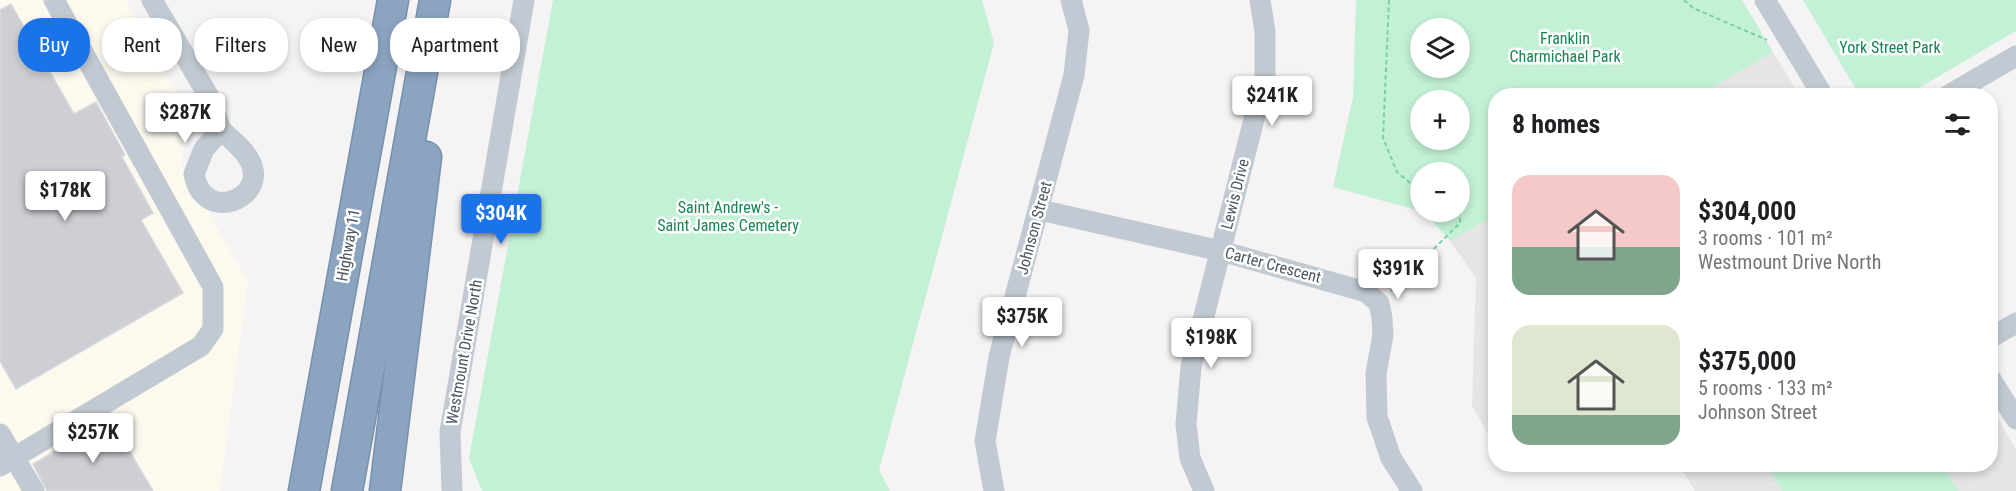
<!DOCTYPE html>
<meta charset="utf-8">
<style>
:root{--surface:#fff;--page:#f6f6f6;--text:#202124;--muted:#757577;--accent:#1a73e8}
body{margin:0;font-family:"Roboto Condensed",sans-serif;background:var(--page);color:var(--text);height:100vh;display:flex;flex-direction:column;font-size:22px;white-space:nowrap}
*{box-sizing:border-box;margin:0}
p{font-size:20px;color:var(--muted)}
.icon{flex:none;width:33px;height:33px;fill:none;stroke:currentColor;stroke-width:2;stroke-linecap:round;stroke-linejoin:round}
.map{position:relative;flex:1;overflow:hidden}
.panel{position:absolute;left:1488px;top:88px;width:510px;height:384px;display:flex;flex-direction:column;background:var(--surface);border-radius:24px;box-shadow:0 3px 9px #0003}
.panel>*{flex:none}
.guide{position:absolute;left:18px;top:18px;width:570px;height:54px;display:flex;gap:12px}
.fabs{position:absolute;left:1410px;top:18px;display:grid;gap:12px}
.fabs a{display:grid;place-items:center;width:60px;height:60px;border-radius:50%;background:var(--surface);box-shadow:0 3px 9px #0003;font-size:30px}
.price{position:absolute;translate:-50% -51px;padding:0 14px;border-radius:6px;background:#fff;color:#222;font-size:20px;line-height:39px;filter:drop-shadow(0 2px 3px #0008)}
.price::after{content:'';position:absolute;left:50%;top:36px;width:18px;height:14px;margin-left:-9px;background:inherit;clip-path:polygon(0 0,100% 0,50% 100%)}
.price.selected{background:var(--accent);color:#fff}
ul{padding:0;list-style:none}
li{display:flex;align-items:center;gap:18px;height:150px;padding:0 24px}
li span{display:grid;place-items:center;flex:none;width:168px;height:120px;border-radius:18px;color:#555}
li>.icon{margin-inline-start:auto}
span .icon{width:72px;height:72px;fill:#fffc;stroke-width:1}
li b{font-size:26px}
h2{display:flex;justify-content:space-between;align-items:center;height:72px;padding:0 24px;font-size:26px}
.pill{padding:0 21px;border-radius:24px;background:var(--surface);box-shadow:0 3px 9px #0003;font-size:21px;line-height:54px}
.pill.selected{background:var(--accent);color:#fff}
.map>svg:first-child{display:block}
</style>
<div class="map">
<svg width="2016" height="491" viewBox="0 0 2016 491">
<rect width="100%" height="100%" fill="#f5f3f3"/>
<!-- commercial -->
<polygon fill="#fdf9ef" points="0,0 126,0 191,118 181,165 248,281 220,491 0,491"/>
<!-- education -->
<g fill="#e6e4e5">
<polygon points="1773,52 1800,96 1698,96"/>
<polygon points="1495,215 1496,444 1494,444 1472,406 1476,278 1450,241"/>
<polygon points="1991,408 2016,449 2016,491 1695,491 1679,465 1990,465"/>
</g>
<!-- green -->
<g fill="#c3f1d5" fill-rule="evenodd">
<polygon points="553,0 982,0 994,43 879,470 890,491 482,491 469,458"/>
<path d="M1356,0H1742L1773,52L1698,96H1496L1495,215L1450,241L1424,212H1460V172H1420V211L1333,187L1353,97ZM1420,28H1460V68H1420ZM1420,100H1460V140H1420Z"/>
<polygon points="1803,0 2016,0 2016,31 1905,96 1860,96"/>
<polygon points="1766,465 1942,465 1958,491 1782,491"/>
</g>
<!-- building -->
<g fill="#cdcfd5" stroke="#d7d9de" stroke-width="1.5">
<polygon points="11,4 74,114 96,102 125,155 122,157 153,213 141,220 183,293 16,389 0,361 0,10"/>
<polygon points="110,418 153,491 47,491 33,464"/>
</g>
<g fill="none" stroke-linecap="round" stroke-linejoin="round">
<defs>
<g id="highway">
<polyline points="304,491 393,0"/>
<polyline points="347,491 435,0"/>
<polyline points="385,491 426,157"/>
</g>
</defs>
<!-- highway casing -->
<use href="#highway" stroke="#7690ad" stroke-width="33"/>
<!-- path -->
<g stroke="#7ad0a6" stroke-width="2" stroke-dasharray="4.5 3" stroke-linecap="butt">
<polyline points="1389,0 1383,138 1397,172 1420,191"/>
<polyline points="1684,0 1693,8 1767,40"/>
<polyline points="1391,291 1460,223 1460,214 1456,212"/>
</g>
<!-- minor -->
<g stroke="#c1cad2" stroke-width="21">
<polyline points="152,0 208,95 221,130"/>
<polyline points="1765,0 1823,96"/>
<polyline points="1947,96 2016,56"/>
<path d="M221,130C231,139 244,149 250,161C269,199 203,225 194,174L204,149Z"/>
<polyline points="1040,210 1221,251 1366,292 1379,303 1382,318 1383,335 1376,373 1377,417 1391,458 1412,491"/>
<polyline points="1990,338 2016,323"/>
<polyline points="1990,378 2016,419"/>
<polyline points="0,434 34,491"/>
<polyline points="0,466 201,346 213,329 213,287 54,0"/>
<polyline points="452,491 450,432 524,0"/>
<polyline points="994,491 985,441 999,357 1074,75 1079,30 1071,0"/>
<polyline points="1204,491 1190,458 1186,424 1191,367 1265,76 1265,32 1260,0"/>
</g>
<!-- highway -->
<use href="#highway" stroke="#8ba5c1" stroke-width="30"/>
</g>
<g text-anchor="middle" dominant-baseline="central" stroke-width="5" stroke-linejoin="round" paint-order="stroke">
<!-- park labels -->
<g font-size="16" fill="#17864f" stroke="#fff">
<text x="1565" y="38">Franklin<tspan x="1565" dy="18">Charmichael Park</tspan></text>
<text x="1890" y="47">York Street Park</text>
<text x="728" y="207">Saint Andrew's -<tspan x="728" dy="18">Saint James Cemetery</tspan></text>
</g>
<!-- street labels -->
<g font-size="16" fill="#4a5661" stroke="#fff">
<text transform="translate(1235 194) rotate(-76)">Lewis Drive</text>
<text transform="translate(1034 228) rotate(-75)">Johnson Street</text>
<text transform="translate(348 245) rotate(-80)">Highway 11</text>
<text transform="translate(1273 265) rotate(15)">Carter Crescent</text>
<text transform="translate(464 352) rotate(-80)">Westmount Drive North</text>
</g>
</g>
</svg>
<div class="fabs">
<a><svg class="icon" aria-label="layers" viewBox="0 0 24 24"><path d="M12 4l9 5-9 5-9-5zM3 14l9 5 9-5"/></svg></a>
<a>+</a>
<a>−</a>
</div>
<b class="price" style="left:1272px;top:127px">$241K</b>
<b class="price" style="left:185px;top:144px">$287K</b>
<b class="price" style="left:65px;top:222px">$178K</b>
<b class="price selected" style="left:501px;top:245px">$304K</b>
<b class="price" style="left:1398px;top:300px">$391K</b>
<b class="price" style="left:1022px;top:348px">$375K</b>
<b class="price" style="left:1211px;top:369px">$198K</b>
<b class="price" style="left:93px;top:464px">$257K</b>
<div class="guide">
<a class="pill selected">Buy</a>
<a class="pill">Rent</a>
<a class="pill">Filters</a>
<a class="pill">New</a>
<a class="pill">Apartment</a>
</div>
<section class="panel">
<h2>8 homes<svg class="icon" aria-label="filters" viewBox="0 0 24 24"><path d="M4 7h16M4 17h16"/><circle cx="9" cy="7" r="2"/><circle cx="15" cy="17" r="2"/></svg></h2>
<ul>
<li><span style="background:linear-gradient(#f6c9c9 60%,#7fa58c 0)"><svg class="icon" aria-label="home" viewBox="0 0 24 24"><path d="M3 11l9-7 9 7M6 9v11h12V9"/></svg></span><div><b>$304,000</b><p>3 rooms · 101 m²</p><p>Westmount Drive North</p></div></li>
<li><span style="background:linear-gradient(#dfe7d0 75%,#7fa58c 0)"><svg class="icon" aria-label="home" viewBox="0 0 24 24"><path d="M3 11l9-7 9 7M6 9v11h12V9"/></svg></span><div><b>$375,000</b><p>5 rooms · 133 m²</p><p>Johnson Street</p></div></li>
</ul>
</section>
</div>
